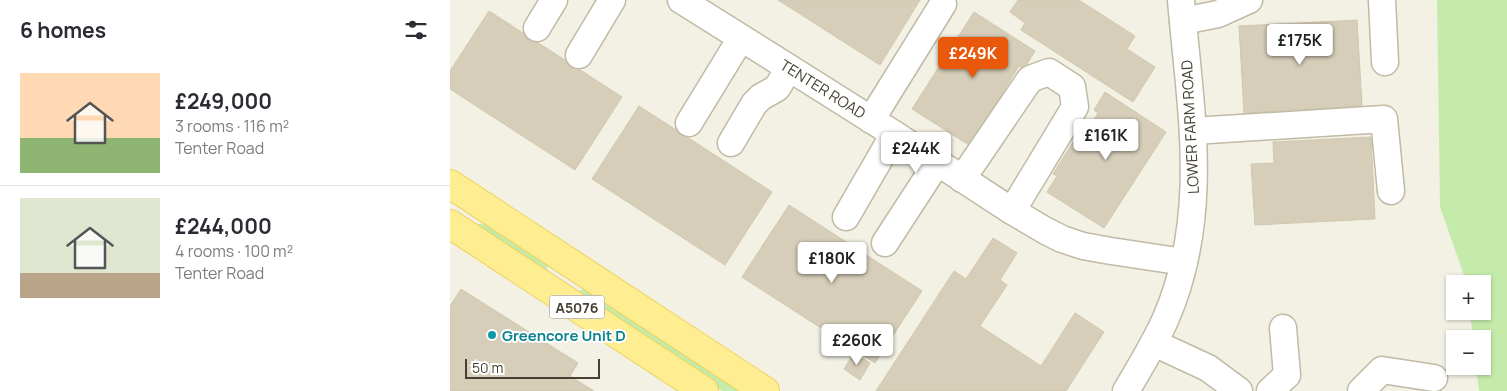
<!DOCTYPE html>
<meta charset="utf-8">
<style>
:root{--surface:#fff;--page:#f2f2f3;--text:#2b2b33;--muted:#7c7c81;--line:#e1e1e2;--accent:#ea580c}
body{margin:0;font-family:Manrope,sans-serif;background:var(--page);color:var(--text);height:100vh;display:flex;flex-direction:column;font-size:19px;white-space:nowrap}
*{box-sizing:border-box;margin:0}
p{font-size:16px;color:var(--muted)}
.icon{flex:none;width:28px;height:28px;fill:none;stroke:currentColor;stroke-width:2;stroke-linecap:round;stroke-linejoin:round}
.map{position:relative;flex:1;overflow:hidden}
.drawer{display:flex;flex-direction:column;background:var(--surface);width:450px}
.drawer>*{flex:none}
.tools{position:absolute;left:996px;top:275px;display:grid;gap:10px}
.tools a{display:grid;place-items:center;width:45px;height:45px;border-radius:0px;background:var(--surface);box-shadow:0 1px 4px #0004;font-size:25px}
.scale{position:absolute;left:15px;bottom:12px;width:135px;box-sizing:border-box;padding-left:5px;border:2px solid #464134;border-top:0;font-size:14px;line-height:18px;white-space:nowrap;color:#464134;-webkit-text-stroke:4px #fff;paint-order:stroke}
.price{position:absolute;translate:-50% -42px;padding:0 11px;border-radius:5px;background:#fff;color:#222;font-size:16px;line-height:32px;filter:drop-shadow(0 1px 2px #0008)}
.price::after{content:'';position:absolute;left:50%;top:30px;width:15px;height:11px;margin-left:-8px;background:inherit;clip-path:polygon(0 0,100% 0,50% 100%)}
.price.current{background:var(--accent);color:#fff}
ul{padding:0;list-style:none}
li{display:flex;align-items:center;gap:15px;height:125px;padding:0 20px}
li+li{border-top:1px solid var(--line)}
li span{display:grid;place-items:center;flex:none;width:140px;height:100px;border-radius:0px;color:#555}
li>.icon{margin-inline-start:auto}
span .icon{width:60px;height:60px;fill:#fffc;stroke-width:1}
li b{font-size:21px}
h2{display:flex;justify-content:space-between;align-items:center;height:60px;padding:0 20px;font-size:21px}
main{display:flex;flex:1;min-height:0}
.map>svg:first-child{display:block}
</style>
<main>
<section class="drawer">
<h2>6 homes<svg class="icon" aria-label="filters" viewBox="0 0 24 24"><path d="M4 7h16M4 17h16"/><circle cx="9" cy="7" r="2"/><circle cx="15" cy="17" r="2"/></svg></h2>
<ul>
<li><span style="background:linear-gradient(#ffd9b3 65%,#8fb573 0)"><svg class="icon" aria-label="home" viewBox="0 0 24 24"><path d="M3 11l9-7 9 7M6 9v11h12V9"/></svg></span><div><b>£249,000</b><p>3 rooms · 116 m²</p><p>Tenter Road</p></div></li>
<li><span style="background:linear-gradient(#dfe7d0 75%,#b9a48a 0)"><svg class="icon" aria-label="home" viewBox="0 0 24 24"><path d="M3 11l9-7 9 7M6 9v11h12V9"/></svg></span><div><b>£244,000</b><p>4 rooms · 100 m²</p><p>Tenter Road</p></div></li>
</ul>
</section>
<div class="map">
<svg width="1057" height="391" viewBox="0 0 1057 391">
<rect width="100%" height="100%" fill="#f3f1e4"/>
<!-- green -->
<g fill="#c5ebaa">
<polygon points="987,0 1057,0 1057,391 1029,391 1026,366 1032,366 1032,339 1023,339 1020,311 1032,311 1032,284 1017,284 990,207"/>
<polygon points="22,223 48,226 100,262 95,272"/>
<polygon points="134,287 296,391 272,391 127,294"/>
</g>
<!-- building -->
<g fill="#d6ceb9" stroke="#d1c7ac">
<polygon points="328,0 470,0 430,65"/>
<polygon points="568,0 629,0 685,36 677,49 705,67 683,102 571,30 575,23 560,12"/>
<polygon points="39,11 172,97 125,170 0,89 0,71"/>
<polygon points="524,12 585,51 574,69 569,66 551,95 555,98 533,132 528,130 519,145 462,109"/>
<polygon points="907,20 912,106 794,113 789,26"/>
<polygon points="655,92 716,132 654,228 597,192 607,176 603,174 625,139 630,142 648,113 644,110"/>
<polygon points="189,106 322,192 275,265 142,179"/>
<polygon points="921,137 925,219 805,225 801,164 824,163 823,142"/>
<polygon points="339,205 472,291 425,363 292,277"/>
<polygon points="543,238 567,253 550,280 557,285 530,326 591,366 625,313 654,332 616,391 426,391 504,271 516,279"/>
<polygon points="11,289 128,363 120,376 144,391 0,391 0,306"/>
<polygon points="404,353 420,363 410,380 394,369"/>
</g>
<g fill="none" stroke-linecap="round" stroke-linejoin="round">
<defs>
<g id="minor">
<polyline points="231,0 444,134 562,211 596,231 612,239 633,246 661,251 734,262"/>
<polyline points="932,0 935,62"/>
<polyline points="733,21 768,14 799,0"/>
<polyline points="87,28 104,0"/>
<polyline points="129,55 162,0"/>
<polyline points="421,120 493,4"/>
<polyline points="239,123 291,38"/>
<polyline points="743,131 934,119 941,191"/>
<polyline points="281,143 304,104 311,97 327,88 339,68"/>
<polyline points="512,179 580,79 599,72 622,87 625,107 562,211"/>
<polyline points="396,217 444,134"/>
<polyline points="435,243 487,163"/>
<polyline points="704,343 758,368 789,391"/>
<path d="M676,391C690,367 705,343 716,318C761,214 740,108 731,0"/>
<polyline points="820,391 837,375 833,328"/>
<polyline points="911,391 932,370 984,378"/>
</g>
<g id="major">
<polyline points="0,184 315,391"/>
<polyline points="0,224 254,391"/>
</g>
</defs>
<!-- minor casing -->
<use href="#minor" stroke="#c0baa6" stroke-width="29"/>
<!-- major casing -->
<use href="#major" stroke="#ecd259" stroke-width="30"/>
<!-- minor -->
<use href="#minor" stroke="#fff" stroke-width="26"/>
<!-- major -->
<use href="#major" stroke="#ffed92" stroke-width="28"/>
</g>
<!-- markers -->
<circle fill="#0f9aa8" stroke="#fff" stroke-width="2" cx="42" cy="335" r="5"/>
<g text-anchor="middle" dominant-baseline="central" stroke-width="4" stroke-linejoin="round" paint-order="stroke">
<!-- shield labels -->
<rect fill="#fff" stroke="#7e7a71" stroke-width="1" x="99.5" y="295.5" width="55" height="23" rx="4"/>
<g font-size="14" font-weight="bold" fill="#464134">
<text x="127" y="307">A5076</text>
</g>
<!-- street labels -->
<g font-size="15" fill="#464134" stroke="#fff">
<text transform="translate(373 89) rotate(32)">TENTER ROAD</text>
<text transform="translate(740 127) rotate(-93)">LOWER FARM ROAD</text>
</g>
<!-- culture labels -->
<g font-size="15" font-weight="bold" fill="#0d838f" stroke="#fff" text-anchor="start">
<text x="52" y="335">Greencore Unit D</text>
</g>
</g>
</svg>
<div class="tools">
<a>+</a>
<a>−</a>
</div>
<div class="scale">50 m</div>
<b class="price" style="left:850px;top:66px">£175K</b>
<b class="price current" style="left:523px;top:79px">£249K</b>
<b class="price" style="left:656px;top:161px">£161K</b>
<b class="price" style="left:466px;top:174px">£244K</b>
<b class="price" style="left:382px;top:284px">£180K</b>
<b class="price" style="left:407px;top:366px">£260K</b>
</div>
</main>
